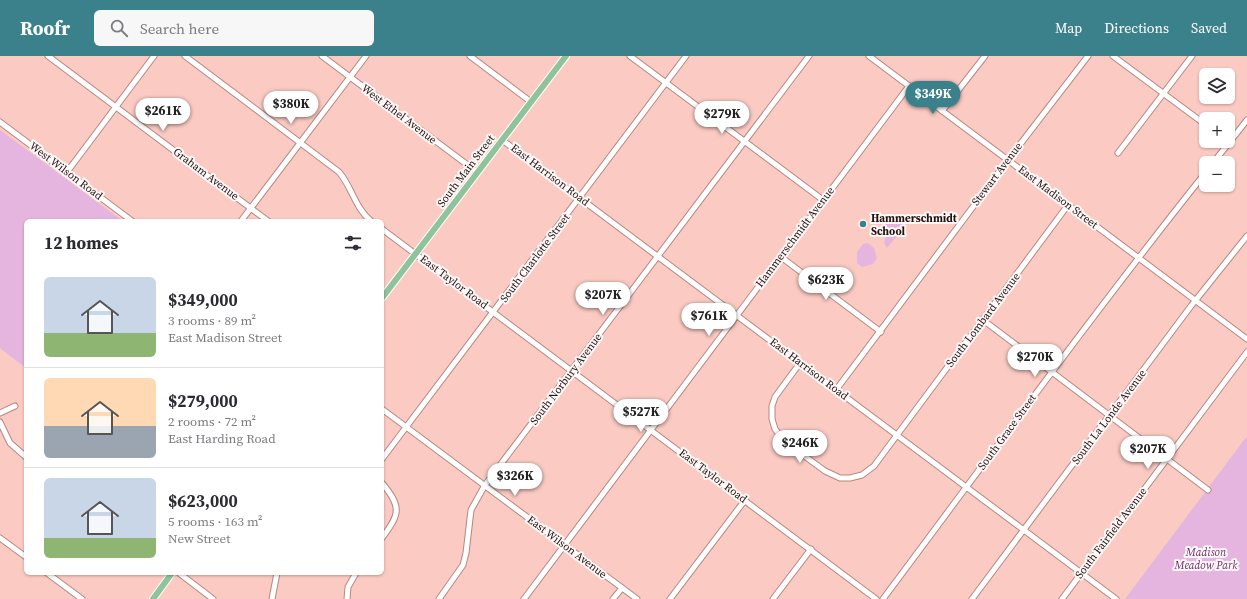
<!DOCTYPE html>
<meta charset="utf-8">
<style>
:root{--surface:#fff;--page:#f7f7f7;--text:#2b2b33;--muted:#7c7c81;--line:#e1e1e2;--accent:#3b818c}
body{margin:0;font-family:"Source Serif 4",serif;background:var(--page);color:var(--text);height:100vh;display:flex;flex-direction:column;font-size:15px;white-space:nowrap}
*{box-sizing:border-box;margin:0}
p{font-size:13px;color:var(--muted)}
.icon{flex:none;width:22px;height:22px;fill:none;stroke:currentColor;stroke-width:2;stroke-linecap:round;stroke-linejoin:round}
.map{position:relative;flex:1;overflow:hidden}
.sheet{position:absolute;left:24px;top:163px;width:360px;height:356px;display:flex;flex-direction:column;background:var(--surface);border-radius:6px;box-shadow:0 1px 3px #0004}
.sheet>*{flex:none}
.controls{position:absolute;left:1199px;top:12px;display:grid;gap:8px}
.controls a{display:grid;place-items:center;width:36px;height:36px;border-radius:6px;background:var(--surface);box-shadow:0 1px 3px #0004;font-size:20px}
.price{position:absolute;translate:-50% -34px;padding:0 9px;border-radius:14px;background:#fff;color:#222;font-size:13px;line-height:26px;filter:drop-shadow(0 1px 2px #0008)}
.price::after{content:'';position:absolute;left:50%;top:24px;width:12px;height:9px;margin-left:-6px;background:inherit;clip-path:polygon(0 0,100% 0,50% 100%)}
.price.current{background:var(--accent);color:#fff}
ul{padding:0;list-style:none}
li{display:flex;align-items:center;gap:12px;height:100px;padding:0 20px}
li+li{border-top:1px solid var(--line)}
li span{display:grid;place-items:center;flex:none;width:112px;height:80px;border-radius:6px;color:#555}
li>.icon{margin-inline-start:auto}
span .icon{width:48px;height:48px;fill:#fffc;stroke-width:1}
li b{font-size:17px}
h2{display:flex;justify-content:space-between;align-items:center;height:48px;padding:0 20px;font-size:17px}
header{display:flex;align-items:center;gap:24px;box-sizing:border-box;height:56px;padding:0 20px;background:var(--accent);color:#fff}
header strong{font-size:19px}
nav{display:flex;gap:22px;margin-inline-start:auto;font-size:14px}
.search{width:280px;height:36px;background:var(--page);display:flex;align-items:center;gap:10px;box-sizing:border-box;padding:0 14px;border-radius:6px;color:var(--muted);font-size:15px}
.map>svg:first-child{display:block}
</style>
<header>
<strong>Roofr</strong>
<div class="search"><svg class="icon" aria-label="search" viewBox="0 0 24 24"><circle cx="10" cy="10" r="6"/><path d="M15 15l6 6"/></svg>Search here</div>
<nav><a>Map</a><a>Directions</a><a>Saved</a></nav>
</header>
<div class="map">
<svg width="1247" height="543" viewBox="0 0 1247 543">
<rect width="100%" height="100%" fill="#fbcbc3"/>
<!-- green -->
<g fill="#e5b5e0">
<polygon points="0,74 123,165 26,165 26,312 0,292"/>
<polygon points="889,160 895,162 905,170 887,192 884,187 887,175 884,163"/>
<polygon points="868,187 874,192 877,202 873,208 862,211 857,207 857,196 863,188"/>
<polygon points="1247,380 1247,543 1125,543"/>
</g>
<g fill="none" stroke-linecap="round" stroke-linejoin="round">
<defs>
<g id="minor">
<polyline points="48,0 268,165"/>
<path d="M185,0L339,116C352,131 355,152 371,165"/>
<polyline points="322,0 477,116"/>
<polyline points="470,0 531,46"/>
<polyline points="630,0 823,144"/>
<polyline points="869,0 1247,283"/>
<polyline points="1113,0 1206,69"/>
<polyline points="942,55 985,0"/>
<polyline points="0,66 132,165"/>
<polyline points="502,84 1116,543"/>
<polyline points="1118,97 1192,0"/>
<polyline points="1213,107 1247,64"/>
<polyline points="67,116 154,0"/>
<polyline points="241,165 366,0"/>
<polyline points="382,173 876,543"/>
<polyline points="781,201 881,276"/>
<polyline points="983,264 1208,434"/>
<polyline points="800,307 775,341 772,350 772,363 775,373 784,385 825,415 840,422 850,422 862,419 874,410 897,379 1068,149"/>
<polyline points="836,334 1008,104 1088,0"/>
<polyline points="382,353 637,543"/>
<polyline points="0,357 15,350"/>
<polyline points="0,366 10,387 26,401"/>
<polyline points="382,403 686,0"/>
<path d="M382,427C402,451 400,458 382,482"/>
<polyline points="0,482 26,501"/>
<polyline points="47,517 82,543"/>
<polyline points="179,517 213,543"/>
<polyline points="272,543 277,517"/>
<polyline points="347,543 348,531 356,517"/>
<polyline points="439,543 463,509 466,497 471,454 485,429 809,0"/>
<polyline points="524,543 909,30"/>
<polyline points="613,543 622,532"/>
<polyline points="670,543 745,444"/>
<polyline points="773,543 811,493"/>
<path d="M883,543C990,400 1095,255 1206,116"/>
<polyline points="972,543 1191,250 1247,180"/>
<polyline points="1062,543 1247,296"/>
</g>
<g id="major">
<polyline points="382,242 566,0"/>
<polyline points="153,543 172,517"/>
</g>
</defs>
<!-- minor casing -->
<use href="#minor" stroke="#b58881" stroke-width="7"/>
<!-- major casing -->
<use href="#major" stroke="#fff" stroke-width="8"/>
<!-- minor -->
<use href="#minor" stroke="#fff" stroke-width="5"/>
<!-- major -->
<use href="#major" stroke="#8fc39c" stroke-width="6"/>
</g>
<!-- markers -->
<circle fill="#3b818c" stroke="#fdf8f7" stroke-width="1.5" cx="863" cy="168" r="4"/>
<g text-anchor="middle" dominant-baseline="central" stroke-width="4" stroke-linejoin="round" paint-order="stroke">
<!-- street labels -->
<g font-size="11" fill="#231210" stroke="#fdf8f7">
<text transform="translate(399 58) rotate(37)">West Ethel Avenue</text>
<text transform="translate(66 115) rotate(37)">West Wilson Road</text>
<text transform="translate(466 115) rotate(-53)">South Main Street</text>
<text transform="translate(206 118) rotate(37)">Graham Avenue</text>
<text transform="translate(997 118) rotate(-53)">Stewart Avenue</text>
<text transform="translate(550 119) rotate(37)">East Harrison Road</text>
<text transform="translate(1058 141) rotate(37)">East Madison Street</text>
<text transform="translate(795 181) rotate(-53)">Hammerschmidt Avenue</text>
<text transform="translate(535 202) rotate(-53)">South Charlotte Street</text>
<text transform="translate(454 226) rotate(37)">East Taylor Road</text>
<text transform="translate(983 264) rotate(-53)">South Lombard Avenue</text>
<text transform="translate(809 313) rotate(37)">East Harrison Road</text>
<text transform="translate(566 323) rotate(-53)">South Norbury Avenue</text>
<text transform="translate(1109 361) rotate(-53)">South La Londe Avenue</text>
<text transform="translate(1007 376) rotate(-54)">South Grace Street</text>
<text transform="translate(713 420) rotate(37)">East Taylor Road</text>
<text transform="translate(1111 477) rotate(-53)">South Fairfield Avenue</text>
<text transform="translate(567 491) rotate(37)">East Wilson Avenue</text>
</g>
<!-- poi labels -->
<g font-size="11" font-weight="bold" fill="#231210" stroke="#fdf8f7" text-anchor="start">
<text x="871" y="162">Hammerschmidt<tspan x="871" dy="13">School</tspan></text>
</g>
<!-- park labels -->
<g font-size="11" font-style="italic" fill="#6f2c6c" stroke="#fdf8f7">
<text x="1206" y="496">Madison<tspan x="1206" dy="13">Meadow Park</tspan></text>
</g>
</g>
</svg>
<div class="controls">
<a><svg class="icon" aria-label="layers" viewBox="0 0 24 24"><path d="M12 4l9 5-9 5-9-5zM3 14l9 5 9-5"/></svg></a>
<a>+</a>
<a>−</a>
</div>
<b class="price current" style="left:933px;top:59px">$349K</b>
<b class="price" style="left:291px;top:69px">$380K</b>
<b class="price" style="left:163px;top:76px">$261K</b>
<b class="price" style="left:722px;top:79px">$279K</b>
<b class="price" style="left:826px;top:245px">$623K</b>
<b class="price" style="left:603px;top:260px">$207K</b>
<b class="price" style="left:709px;top:281px">$761K</b>
<b class="price" style="left:1035px;top:322px">$270K</b>
<b class="price" style="left:641px;top:377px">$527K</b>
<b class="price" style="left:800px;top:408px">$246K</b>
<b class="price" style="left:1148px;top:414px">$207K</b>
<b class="price" style="left:515px;top:441px">$326K</b>
<section class="sheet">
<h2>12 homes<svg class="icon" aria-label="filters" viewBox="0 0 24 24"><path d="M4 7h16M4 17h16"/><circle cx="9" cy="7" r="2"/><circle cx="15" cy="17" r="2"/></svg></h2>
<ul>
<li><span style="background:linear-gradient(#c9d6e8 70%,#8fb573 0)"><svg class="icon" aria-label="home" viewBox="0 0 24 24"><path d="M3 11l9-7 9 7M6 9v11h12V9"/></svg></span><div><b>$349,000</b><p>3 rooms · 89 m²</p><p>East Madison Street</p></div></li>
<li><span style="background:linear-gradient(#ffd9b3 60%,#9aa5b1 0)"><svg class="icon" aria-label="home" viewBox="0 0 24 24"><path d="M3 11l9-7 9 7M6 9v11h12V9"/></svg></span><div><b>$279,000</b><p>2 rooms · 72 m²</p><p>East Harding Road</p></div></li>
<li><span style="background:linear-gradient(#c9d6e8 75%,#8fb573 0)"><svg class="icon" aria-label="home" viewBox="0 0 24 24"><path d="M3 11l9-7 9 7M6 9v11h12V9"/></svg></span><div><b>$623,000</b><p>5 rooms · 163 m²</p><p>New Street</p></div></li>
</ul>
</section>
</div>
